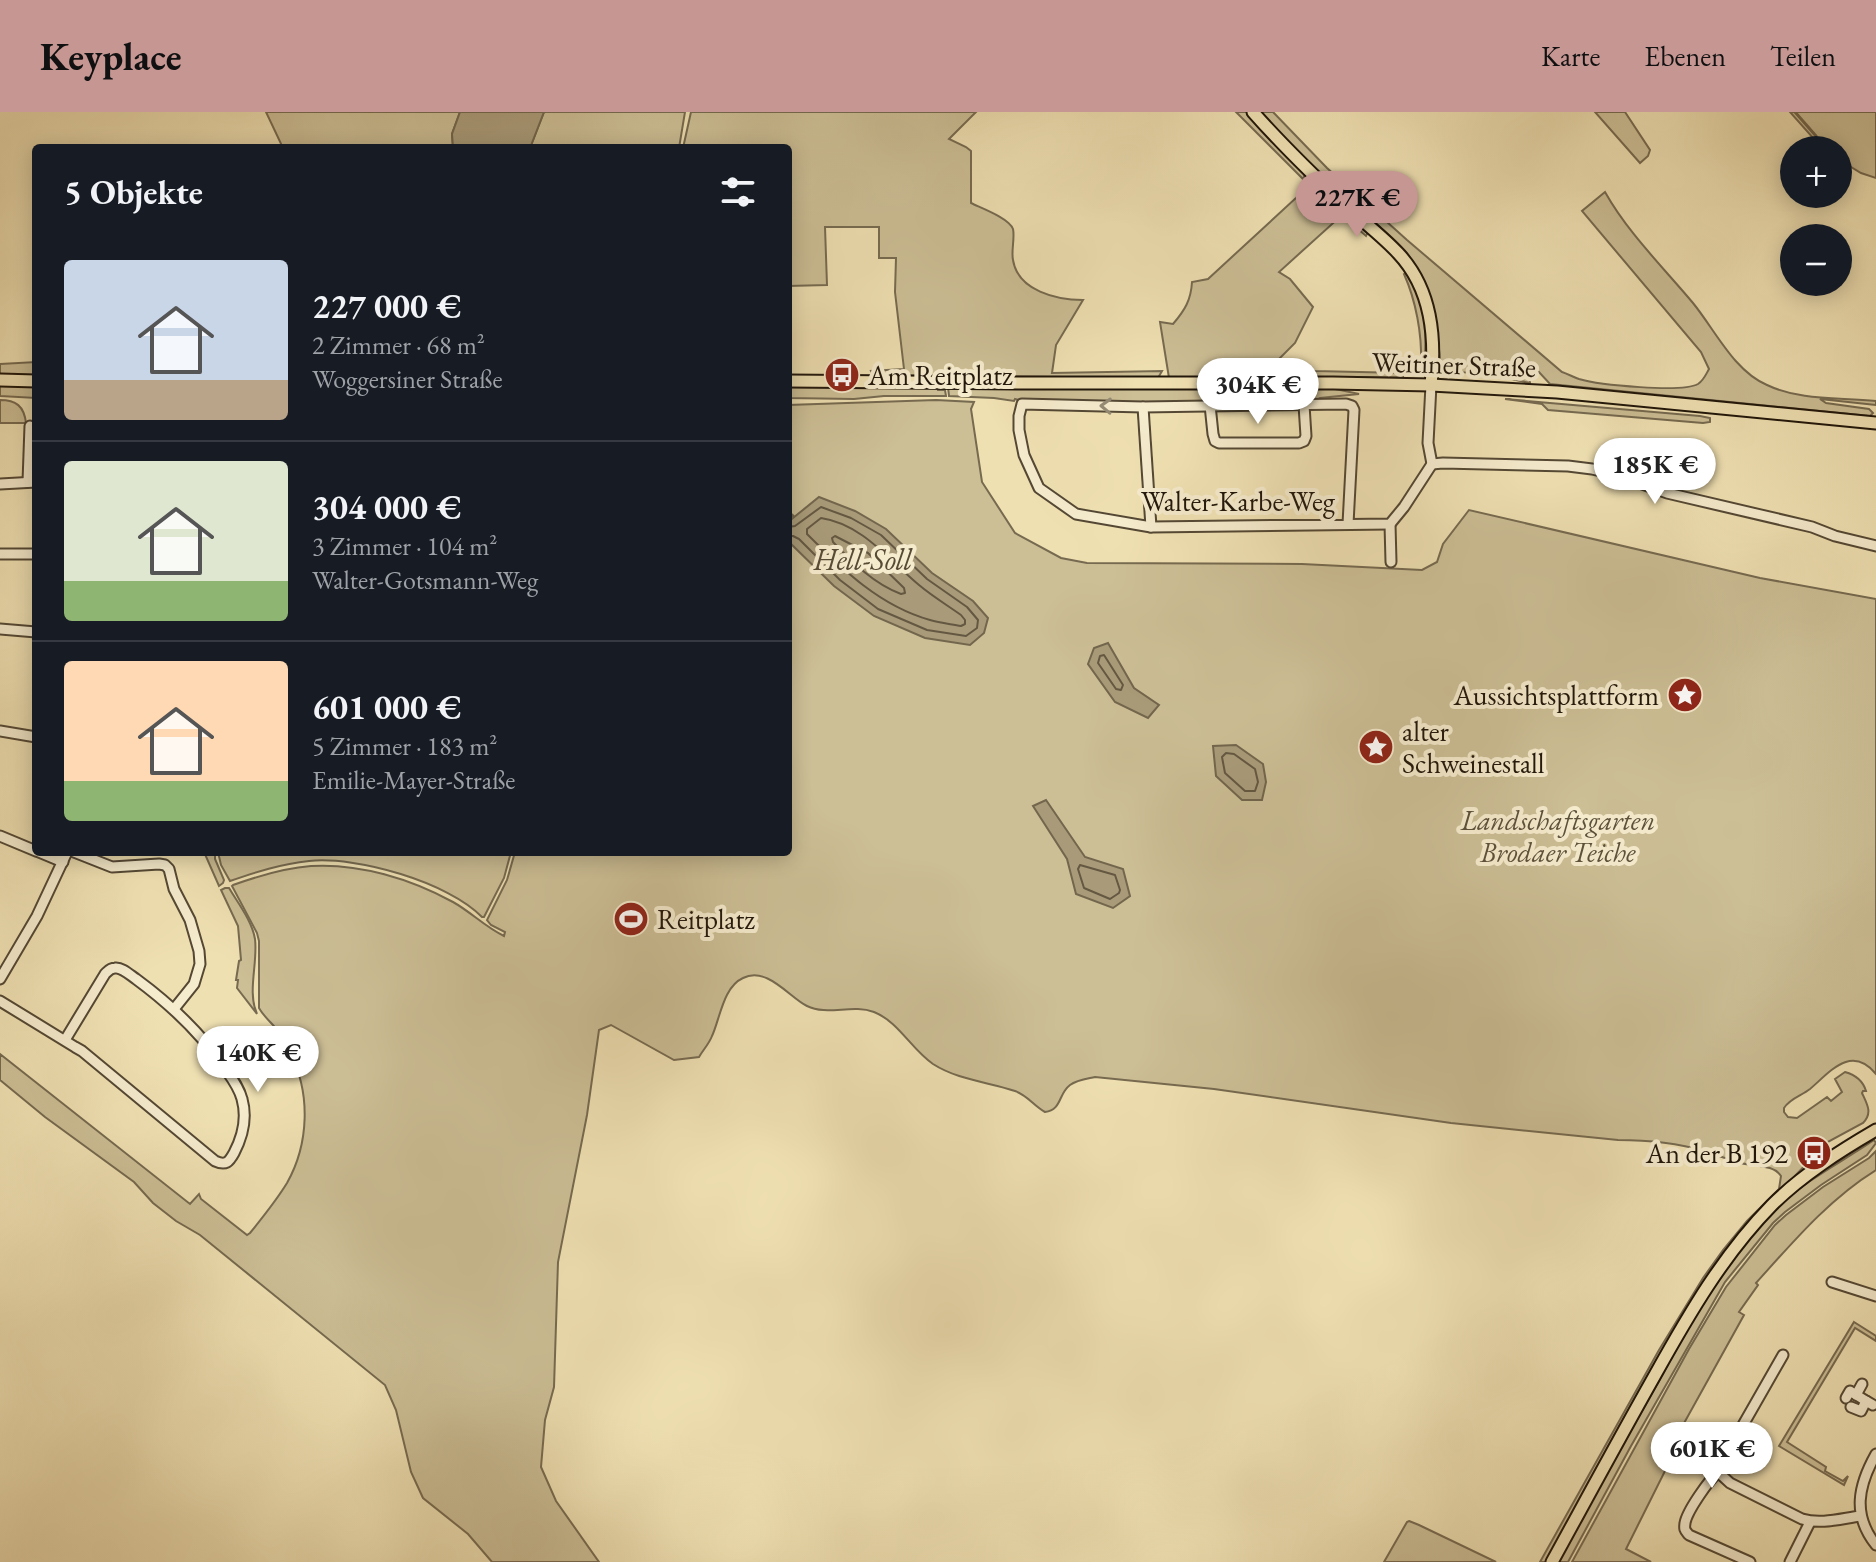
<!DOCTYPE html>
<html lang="de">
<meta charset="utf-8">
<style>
:root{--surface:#171b24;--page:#20242c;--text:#f1f3f6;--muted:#9ea1a6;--line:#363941;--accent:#c59692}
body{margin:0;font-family:"EB Garamond",serif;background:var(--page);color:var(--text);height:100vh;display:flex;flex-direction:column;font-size:30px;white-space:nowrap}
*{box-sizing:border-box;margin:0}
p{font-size:26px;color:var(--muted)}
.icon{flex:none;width:44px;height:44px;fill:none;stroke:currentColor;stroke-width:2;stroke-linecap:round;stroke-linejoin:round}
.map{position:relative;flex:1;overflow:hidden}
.panel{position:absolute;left:32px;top:32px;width:760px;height:712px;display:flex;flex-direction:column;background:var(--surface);border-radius:8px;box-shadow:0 4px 20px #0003}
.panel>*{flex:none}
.tools{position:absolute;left:1780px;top:24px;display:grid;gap:16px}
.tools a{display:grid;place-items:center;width:72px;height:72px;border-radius:50%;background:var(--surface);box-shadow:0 4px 20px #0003;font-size:40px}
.price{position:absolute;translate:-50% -68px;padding:0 18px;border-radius:28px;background:#fff;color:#222;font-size:26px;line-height:52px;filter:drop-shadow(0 2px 4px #0008)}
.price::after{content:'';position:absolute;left:50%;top:48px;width:24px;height:18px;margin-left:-12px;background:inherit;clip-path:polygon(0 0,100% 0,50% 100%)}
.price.current{background:var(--accent);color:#111}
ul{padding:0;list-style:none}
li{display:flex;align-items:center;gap:24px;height:200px;padding:0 32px}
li+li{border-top:2px solid var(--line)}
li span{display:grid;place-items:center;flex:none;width:224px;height:160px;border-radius:8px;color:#555}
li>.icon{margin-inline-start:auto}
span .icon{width:96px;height:96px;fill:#fffc;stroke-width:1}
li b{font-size:34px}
h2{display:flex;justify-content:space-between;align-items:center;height:96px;padding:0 32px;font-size:34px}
header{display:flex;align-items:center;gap:48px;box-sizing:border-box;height:112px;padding:0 40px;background:var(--accent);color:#111}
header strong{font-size:38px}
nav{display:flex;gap:44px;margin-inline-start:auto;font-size:28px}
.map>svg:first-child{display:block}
</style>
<header>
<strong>Keyplace</strong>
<nav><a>Karte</a><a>Ebenen</a><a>Teilen</a></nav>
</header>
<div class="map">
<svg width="1876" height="1450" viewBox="0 0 1876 1450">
<rect width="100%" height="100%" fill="#efe0b2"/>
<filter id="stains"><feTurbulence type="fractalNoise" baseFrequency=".0025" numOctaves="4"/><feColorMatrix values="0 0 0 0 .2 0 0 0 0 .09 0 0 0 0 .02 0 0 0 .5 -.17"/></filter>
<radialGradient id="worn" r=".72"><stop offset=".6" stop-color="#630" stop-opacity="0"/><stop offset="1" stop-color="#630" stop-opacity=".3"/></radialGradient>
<!-- green -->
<g fill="#ccbe95" stroke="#766a50" stroke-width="2">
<polygon points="266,0 460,0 452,22 453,36 283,36"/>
<polygon points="544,0 685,0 679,36 530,36"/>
<path d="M691,0H976L949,27L966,35L971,39V91C981,96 1009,106 1013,117C1015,126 1011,139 1013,148C1018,179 1057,188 1083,188L1056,233L1052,261L1162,259L1158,266L873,263L871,259L904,257L895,180L896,146H879V115H825L827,173L788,174V36H683Z"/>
<polygon points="1236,0 1247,0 1306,61 1303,67"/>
<path d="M1259,0H1273L1327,56L1407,128L1562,260C1568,262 1573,265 1579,267C1599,273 1682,281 1698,272C1704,268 1706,262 1709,257L1701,240L1582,99L1605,80C1628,121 1663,155 1693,191C1715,218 1734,259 1767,273C1801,289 1839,285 1876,289V293L1820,287L1826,291L1869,297L1873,301L1870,304L1550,272L1539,260L1530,266V271L1502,265L1501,262C1481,261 1452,265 1440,247C1436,206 1431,171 1404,138L1319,64Z"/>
<polygon points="1595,0 1625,0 1650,38 1648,44 1640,51"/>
<polygon points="1790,0 1876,0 1876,66 1861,61 1838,47 1838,38 1825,38 1822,36"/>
<path d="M1308,68H1312L1368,120L1366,124L1342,103L1279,160L1290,167L1313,195L1295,231L1271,255L1315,259L1403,261V265L1169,266L1160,210L1173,212C1185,198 1191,188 1192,170L1208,167L1309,74L1306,70Z"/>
<path d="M1407,160C1425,188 1428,219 1424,252L1421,251C1422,222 1416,189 1404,162Z"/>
<polygon points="36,250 36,263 0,263 0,252"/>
<polygon points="0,274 36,274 36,286 0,284"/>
<polygon points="788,274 937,275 938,278 945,278 946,284 884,284 854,287 788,286"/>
<polygon points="948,275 1331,276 1359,282 1320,286 1313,290 1033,291 1015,287 1014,289 994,286 949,284"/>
<polygon points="1505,287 1700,304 1710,306 1710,310 1703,311 1548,298 1542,292"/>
<path d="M0,288C16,288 24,294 26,311H0Z"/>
<path d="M936,288L974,290L971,297L982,370L1015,421L1061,446L1087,451L1302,452L1422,458L1437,450L1443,432L1469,398L1760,466L1876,487V962C1851,932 1830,960 1810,977C1801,984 1790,986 1784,996V1000L1788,1005L1797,1006L1827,985L1831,989L1842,980L1835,967L1845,960C1856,963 1863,969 1866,979H1863L1862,981C1867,992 1873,1001 1863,1011L1811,1039L1812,1046L1750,1111L1713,1155L1678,1214L1548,1450H1540L1659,1238L1703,1166L1723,1138L1747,1109L1779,1077L1781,1064C1773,1052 1755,1055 1741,1051C1729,1048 1717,1043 1705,1039C1677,1031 1646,1028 1618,1028L1451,1011L1214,977L1095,965C1086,967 1077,968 1070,973C1058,982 1062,998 1045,1000C1034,994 1027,983 1015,979C988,970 958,968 933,952C911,937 899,910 874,900C852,892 827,904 807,894C789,885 767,854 743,866C723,875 720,907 712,924C709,932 703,938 699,945L674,948L611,913L599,918L587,1003L558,1150L554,1275L545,1308L541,1355L556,1389L599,1450H492L468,1422L423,1386L411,1360L396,1298L385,1273L200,1123L176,1109L153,1091L134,1070L45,1005L0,968V942L190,1092L199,1082L201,1087L247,1123L250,1121C263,1105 276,1089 287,1071C309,1032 311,981 290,941C287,934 283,926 278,919C272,911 264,905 259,896V829L257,821L232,774L233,773C258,764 284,756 311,754C359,751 411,767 453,790C471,800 485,815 504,824L505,820L491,813L487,808L507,768L515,740H788V293Z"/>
<polygon points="204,740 215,740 215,747 224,768 223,771 219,774"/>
<path d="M218,740H511L504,766L484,805H482C448,770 357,744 309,749C281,752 256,760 230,769L221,753Z"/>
<path d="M225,776H229C238,791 252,809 255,827C258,851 247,880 257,902L237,876L238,868H236L239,849L241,848L238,814L221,778Z"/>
<path d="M1874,1028L1876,1031L1867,1043L1821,1073L1785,1100L1773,1111L1725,1170L1631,1334L1568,1450H1558C1591,1389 1625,1329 1659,1269C1693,1207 1727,1143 1779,1094C1807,1067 1842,1050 1874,1028Z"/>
<path d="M1876,1039V1058C1829,1087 1793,1130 1756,1171L1758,1173L1739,1200L1744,1203L1668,1340L1665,1359L1626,1437L1651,1450H1572L1689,1237L1726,1175L1775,1113L1786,1103L1823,1075L1869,1046Z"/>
<polygon points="1854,1210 1876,1224 1876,1229 1855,1216 1787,1330 1826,1355 1825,1359 1843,1369 1848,1364 1844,1373 1779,1334"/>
<polygon points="1409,1409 1419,1413 1496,1450 1384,1450 1407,1410"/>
</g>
<!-- water -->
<g fill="#a99b79" stroke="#72664d" stroke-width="2">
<polygon points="460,0 544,0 530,36 453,36 452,22"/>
<polygon points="819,385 855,399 886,417 932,461 973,489 988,506 984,521 970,533 925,526 874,504 834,474 788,429 788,410"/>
<polygon points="1108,531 1134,576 1159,593 1148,606 1115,590 1088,552 1094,536"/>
<polygon points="1236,633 1263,652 1266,670 1262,688 1242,688 1216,664 1213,634"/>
<polygon points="1046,688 1085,745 1123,757 1130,784 1113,796 1076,782 1067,747 1033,694"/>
</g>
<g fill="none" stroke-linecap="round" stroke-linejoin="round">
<!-- shore -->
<g stroke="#645842" stroke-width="2">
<path d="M821,406C862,412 889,448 919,473C932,484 947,493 961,503L965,508V512L961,514C951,512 940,511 930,508C880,494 843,458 807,422V417Z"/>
<polyline points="788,415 795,414 821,395 851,406 881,423 927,467 967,495 978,508 977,516 966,524 927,518 878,497 840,468 799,427 793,424 788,424"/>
<path d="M835,424L868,441L904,476L905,481L901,482C874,472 852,450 833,430L832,426Z"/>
<polygon points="1104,543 1123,573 1121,578 1116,577 1098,551 1100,544"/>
<polygon points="1226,641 1234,642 1255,657 1258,670 1255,679 1245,679 1225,661 1222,645"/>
<polygon points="1080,753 1115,763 1120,778 1119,781 1110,787 1084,776 1078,757"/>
</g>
<!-- stream -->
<g stroke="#72664d" stroke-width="3">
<polyline points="1795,0 1816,24"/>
<polyline points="788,400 793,404"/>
</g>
<defs>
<g id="minor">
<polyline points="1431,273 1428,331 1432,352"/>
<polyline points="1210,293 1213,322 1215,329 1219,331 1299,331 1304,329 1306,324 1304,293"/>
<polyline points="1143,295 1151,415"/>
<polyline points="1432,352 1443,351 1568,354 1592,357 1614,362 1667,381 1812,415 1835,424 1876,434"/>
<polyline points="28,370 30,314"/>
<polyline points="0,372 36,370"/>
<polyline points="1348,412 1354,298 1352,294 1346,292 1143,295 1022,292 1019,304 1019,318 1024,343 1039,376 1076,402 1151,415 1390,412 1404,395 1432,352"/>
<polyline points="1390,412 1391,450"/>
<polyline points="0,442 36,442"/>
<polyline points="0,517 36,520"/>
<polyline points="0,619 36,625"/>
<polyline points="0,724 36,739"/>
<polyline points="39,740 63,750"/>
<polyline points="74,740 112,755 159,752 165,753 169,757 174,777 190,808 199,839 200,852 194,872 174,897"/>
<polyline points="0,867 37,804 67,740"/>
<path d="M0,889L75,935L82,939L215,1049C226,1054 229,1050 234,1041C243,1024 247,1005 242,987C239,975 231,965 224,955C200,920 170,892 136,867C130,863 122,855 115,856C110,856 108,859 105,862L65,928"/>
<polyline points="1832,1170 1876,1184"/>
<path d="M1783,1243L1723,1348L1718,1360L1730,1371L1802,1407C1821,1413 1843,1406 1861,1404"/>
<polyline points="1856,1283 1862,1272"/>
<polyline points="1846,1286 1850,1279 1866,1289"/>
<polyline points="1851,1295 1861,1299 1866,1289 1873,1293"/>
<path d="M1876,1342C1858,1374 1852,1403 1876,1433"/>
<path d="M1718,1360C1709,1368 1687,1399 1685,1411C1684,1418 1685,1418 1689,1423L1750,1450"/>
<polyline points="1790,1450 1810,1410"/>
</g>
<g id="major">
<path d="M1253,0C1283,34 1315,65 1348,96C1365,111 1383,125 1398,141C1432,177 1436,226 1431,273"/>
<polyline points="0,268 36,269"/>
<polyline points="788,269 1029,271 1333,271 1431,273 1557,280 1876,311"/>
<path d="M1552,1450C1586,1388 1620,1325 1655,1263C1689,1202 1723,1143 1772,1093C1802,1063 1840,1039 1876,1018"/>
</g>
</defs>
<!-- minor casing -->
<use href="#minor" stroke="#544834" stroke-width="13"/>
<!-- major casing -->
<use href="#major" stroke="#20160a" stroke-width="15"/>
<!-- minor -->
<use href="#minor" stroke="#f5ebcd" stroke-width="9"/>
<!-- major -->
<use href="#major" stroke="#efe0b2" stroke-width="11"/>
</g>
<!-- one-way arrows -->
<defs><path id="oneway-chevron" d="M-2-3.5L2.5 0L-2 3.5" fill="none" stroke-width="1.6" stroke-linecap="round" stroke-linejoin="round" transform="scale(2)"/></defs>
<use stroke="#958b75" href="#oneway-chevron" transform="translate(1106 294) rotate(-178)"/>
<!-- icons -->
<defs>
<symbol id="bus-disc" viewBox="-11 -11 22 22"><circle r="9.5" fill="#8f2418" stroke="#f5ebcd"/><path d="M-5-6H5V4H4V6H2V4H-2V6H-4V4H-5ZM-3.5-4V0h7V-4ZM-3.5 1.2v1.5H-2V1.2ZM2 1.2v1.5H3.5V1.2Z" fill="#fff"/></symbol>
<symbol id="sight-disc" viewBox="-11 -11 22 22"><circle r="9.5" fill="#8f2418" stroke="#f5ebcd"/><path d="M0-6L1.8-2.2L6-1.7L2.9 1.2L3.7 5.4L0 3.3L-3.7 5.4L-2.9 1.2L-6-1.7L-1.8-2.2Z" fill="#fff"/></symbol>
<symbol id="stadium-disc" viewBox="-11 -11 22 22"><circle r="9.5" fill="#8f2418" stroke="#f5ebcd"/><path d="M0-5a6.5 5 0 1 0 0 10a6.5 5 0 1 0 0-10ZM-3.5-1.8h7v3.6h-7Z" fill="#fff"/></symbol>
</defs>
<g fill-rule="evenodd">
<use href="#bus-disc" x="822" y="243" width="40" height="40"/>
<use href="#sight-disc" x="1665" y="563" width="40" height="40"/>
<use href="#sight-disc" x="1356" y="615" width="40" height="40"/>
<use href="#stadium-disc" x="611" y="787" width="40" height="40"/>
<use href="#bus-disc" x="1794" y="1021" width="40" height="40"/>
</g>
<g text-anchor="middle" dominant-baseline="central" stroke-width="8" stroke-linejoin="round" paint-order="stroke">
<!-- street labels -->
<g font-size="28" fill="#20160a" stroke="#f5ebcd">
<text transform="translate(1454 252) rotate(2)">Weitiner Straße</text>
<text x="1238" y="389">Walter-Karbe-Weg</text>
</g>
<!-- poi labels -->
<g font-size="28" fill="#20160a" stroke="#f5ebcd" text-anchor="start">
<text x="868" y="263">Am Reitplatz</text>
<text x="1659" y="583" text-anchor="end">Aussichtsplattform</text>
<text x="1402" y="619">alter<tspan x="1402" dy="32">Schweinestall</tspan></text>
<text x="657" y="807">Reitplatz</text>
<text x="1788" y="1041" text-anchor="end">An der B 192</text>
</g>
<!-- park labels -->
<g font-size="28" font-style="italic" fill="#5c513b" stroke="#f5ebcd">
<text x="1558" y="708">Landschaftsgarten<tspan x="1558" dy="32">Brodaer Teiche</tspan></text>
</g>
<!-- water labels -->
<g font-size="30" font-style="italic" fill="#574b36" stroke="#f5ebcd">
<text x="863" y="447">Hell-Soll</text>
</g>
</g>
<rect width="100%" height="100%" filter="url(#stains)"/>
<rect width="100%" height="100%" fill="url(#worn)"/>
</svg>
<div class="tools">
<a>+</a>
<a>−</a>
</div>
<b class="price current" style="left:1357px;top:127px">227K €</b>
<b class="price" style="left:1258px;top:314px">304K €</b>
<b class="price" style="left:1655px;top:394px">185K €</b>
<b class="price" style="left:258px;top:982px">140K €</b>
<b class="price" style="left:1712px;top:1378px">601K €</b>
<section class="panel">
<h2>5 Objekte<svg class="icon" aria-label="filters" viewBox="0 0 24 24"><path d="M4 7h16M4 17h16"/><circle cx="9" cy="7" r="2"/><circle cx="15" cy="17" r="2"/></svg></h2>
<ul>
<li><span style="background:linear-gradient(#c9d6e8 75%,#b9a48a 0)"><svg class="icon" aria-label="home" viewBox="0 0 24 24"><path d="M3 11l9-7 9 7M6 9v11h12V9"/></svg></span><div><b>227 000 €</b><p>2 Zimmer · 68 m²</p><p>Woggersiner Straße</p></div></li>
<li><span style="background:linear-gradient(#dfe7d0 75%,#8fb573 0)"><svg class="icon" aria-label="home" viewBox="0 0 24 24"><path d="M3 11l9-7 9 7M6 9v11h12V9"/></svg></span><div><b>304 000 €</b><p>3 Zimmer · 104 m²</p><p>Walter-Gotsmann-Weg</p></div></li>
<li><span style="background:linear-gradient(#ffd9b3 75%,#8fb573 0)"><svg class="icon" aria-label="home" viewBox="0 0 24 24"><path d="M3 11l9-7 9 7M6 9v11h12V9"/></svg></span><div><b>601 000 €</b><p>5 Zimmer · 183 m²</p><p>Emilie-Mayer-Straße</p></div></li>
</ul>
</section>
</div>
